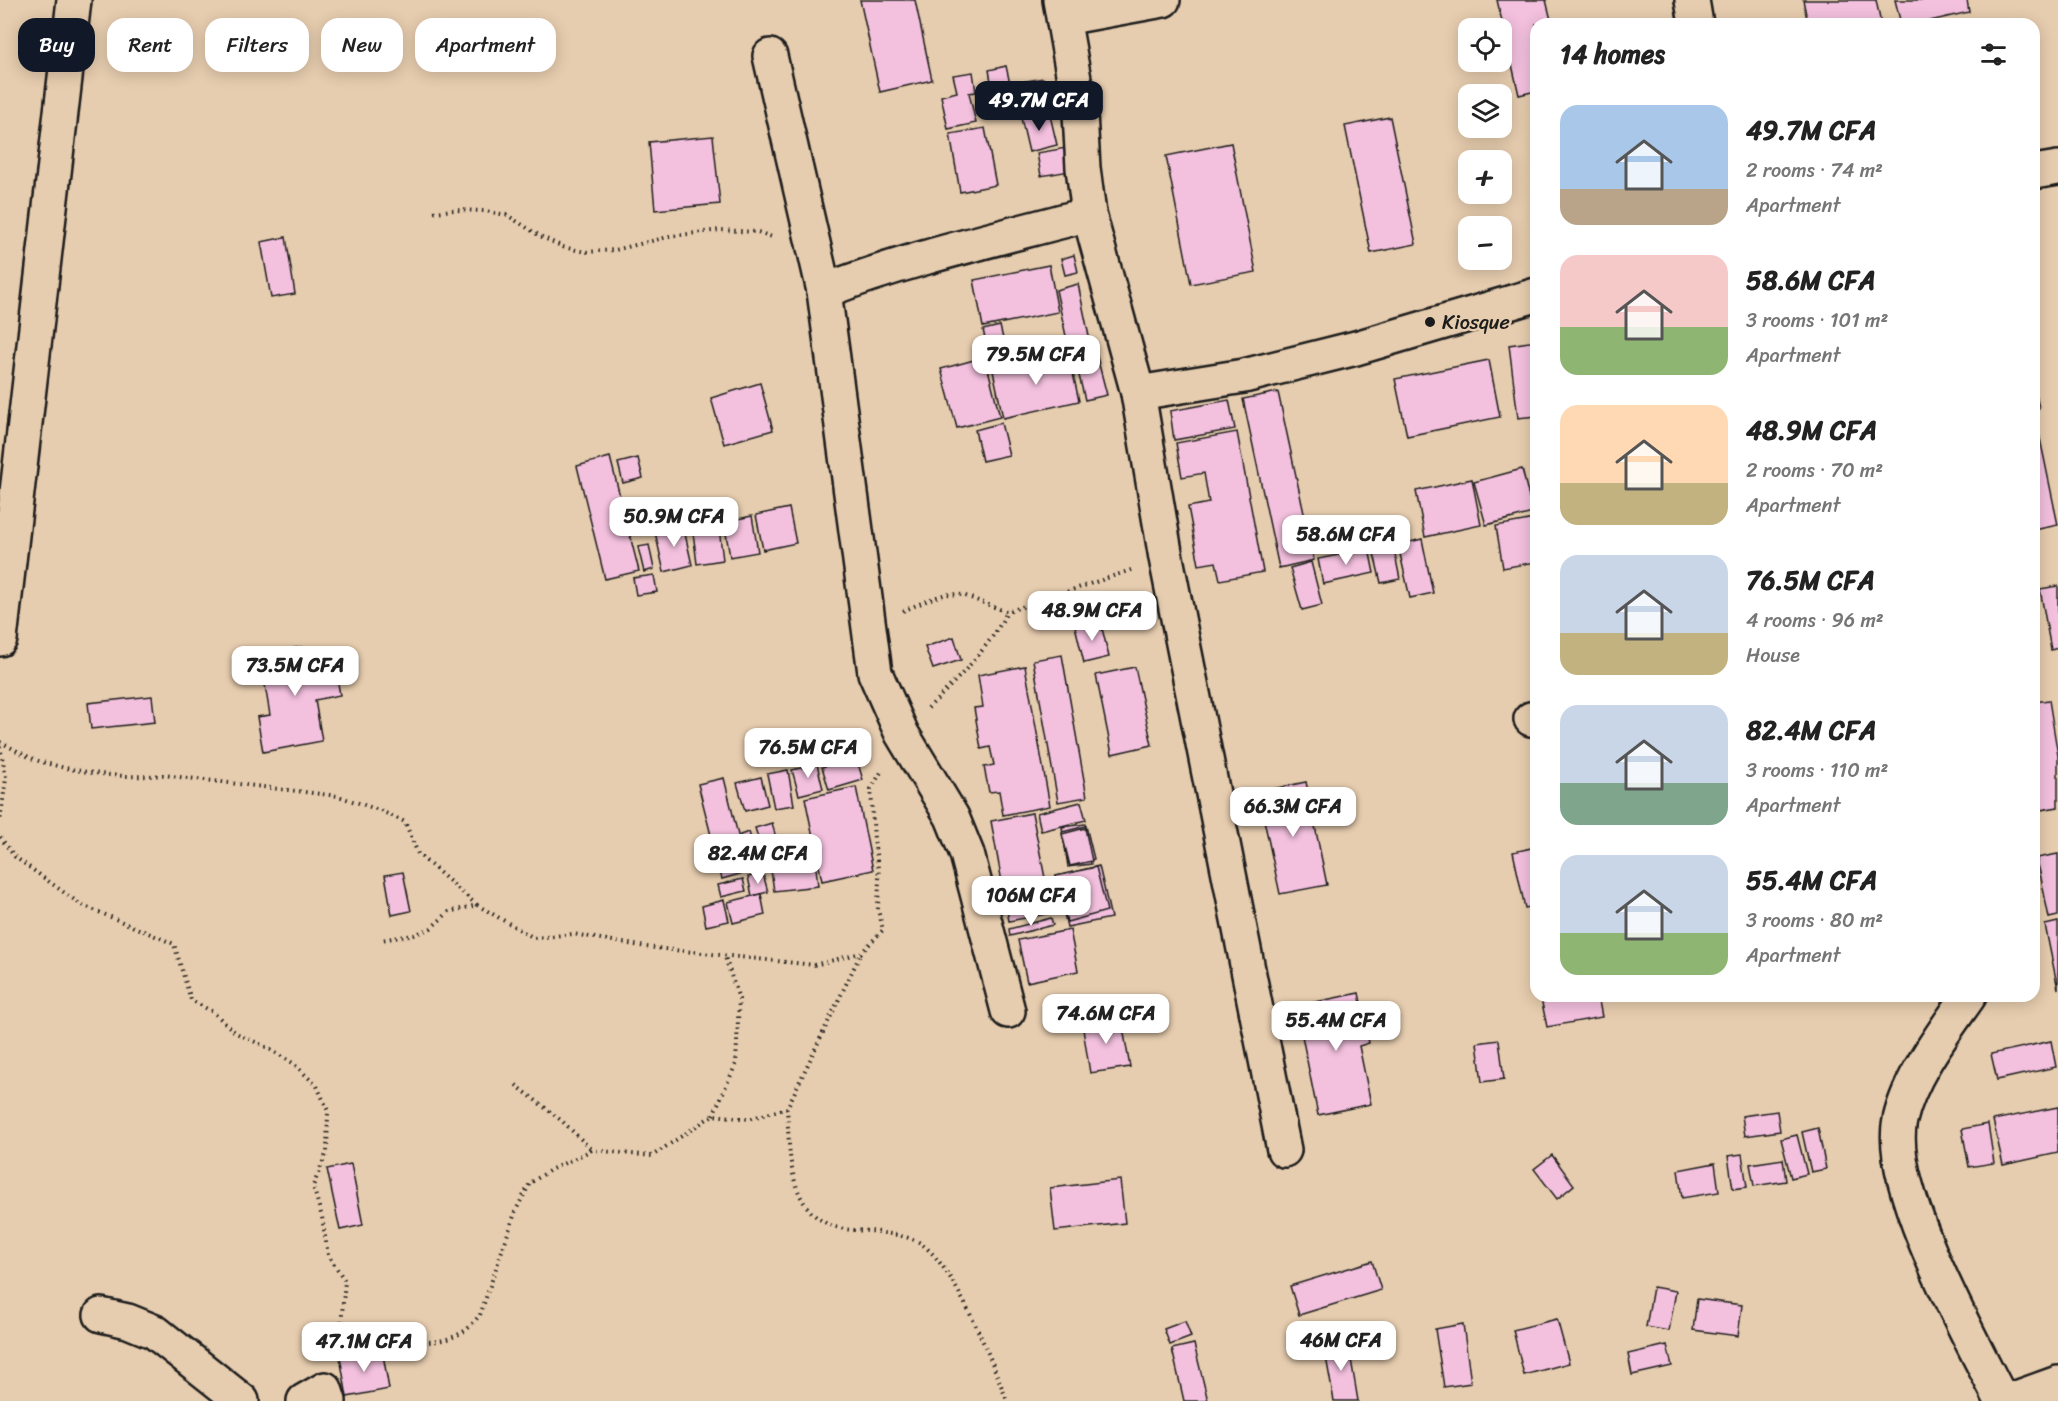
<!DOCTYPE html>
<meta charset="utf-8">
<style>
:root{--surface:#fff;--page:#f2f2f2;--text:#222;--muted:#767676;--accent:#111827}
body{margin:0;font-family:Sriracha,sans-serif;background:var(--page);color:var(--text);height:100vh;display:flex;flex-direction:column;font-size:22px;white-space:nowrap}
*{box-sizing:border-box;margin:0}
p{font-size:20px;color:var(--muted)}
.icon{flex:none;width:33px;height:33px;fill:none;stroke:currentColor;stroke-width:2;stroke-linecap:round;stroke-linejoin:round}
.map{position:relative;flex:1;overflow:hidden}
.details{position:absolute;left:1530px;top:18px;width:510px;height:984px;display:flex;flex-direction:column;background:var(--surface);border-radius:18px;box-shadow:0 3px 15px #0003}
.details>*{flex:none}
.hud{position:absolute;left:18px;top:18px;width:570px;height:54px;display:flex;gap:12px}
.buttons{position:absolute;left:1458px;top:18px;display:grid;gap:12px}
.buttons a{display:grid;place-items:center;width:54px;height:54px;border-radius:12px;background:var(--surface);box-shadow:0 3px 15px #0003;font-size:30px}
.price{position:absolute;translate:-50% -51px;padding:0 14px;border-radius:12px;background:#fff;color:#222;font-size:20px;line-height:39px;filter:drop-shadow(0 2px 3px #0008)}
.price::after{content:'';position:absolute;left:50%;top:36px;width:18px;height:14px;margin-left:-9px;background:inherit;clip-path:polygon(0 0,100% 0,50% 100%)}
.price.current{background:var(--accent);color:#fff}
ul{padding:0;list-style:none}
li{display:flex;align-items:center;gap:18px;height:150px;padding:0 30px}
li span{display:grid;place-items:center;flex:none;width:168px;height:120px;border-radius:18px;color:#555}
li>.icon{margin-inline-start:auto}
span .icon{width:72px;height:72px;fill:#fffc;stroke-width:1}
li b{font-size:26px}
h2{display:flex;justify-content:space-between;align-items:center;height:72px;padding:0 30px;font-size:26px}
.tag{padding:0 21px;border-radius:18px;background:var(--surface);box-shadow:0 3px 15px #0003;font-size:21px;line-height:54px}
.tag.current{background:var(--accent);color:#fff}
.map>svg:first-child{display:block}
</style>
<div class="map">
<svg width="2058" height="1401" viewBox="0 0 2058 1401">
<rect width="100%" height="100%" fill="#e7cdaf"/>
<filter id="ink" filterUnits="userSpaceOnUse"><feTurbulence type="fractalNoise" baseFrequency=".0167" numOctaves="2"/><feDisplacementMap in="SourceGraphic" scale="12" xChannelSelector="R" yChannelSelector="G"/><feConvolveMatrix kernelMatrix="1 2 1 2 8 2 1 2 1" color-interpolation-filters="sRGB"/></filter>
<g filter="url(#ink)">
<!-- building -->
<g fill="#f3c0de" stroke="#1c1c1c" stroke-width="1.5">
<polygon points="860,0 915,0 932,80 880,92"/>
<polygon points="1497,0 1546,0 1552,24 1536,24 1536,91 1519,95"/>
<polygon points="1803,0 1876,0 1881,24 1808,24"/>
<polygon points="1895,0 1967,0 1969,12 1917,24 1901,24"/>
<polygon points="1006,66 1010,84 1043,78 1049,106 991,117 986,89 992,87 989,70"/>
<polygon points="973,72 976,92 969,93 976,123 948,129 941,96 957,92 953,75"/>
<polygon points="1049,111 1057,145 1029,152 1021,118"/>
<polygon points="1390,117 1416,244 1371,253 1345,126"/>
<polygon points="985,128 996,185 960,192 950,134"/>
<polygon points="713,136 720,204 655,210 649,142"/>
<polygon points="1231,143 1256,272 1191,284 1166,156"/>
<polygon points="1066,148 1070,171 1041,176 1037,153"/>
<polygon points="286,237 295,294 271,298 261,242"/>
<polygon points="1074,255 1078,272 1065,275 1061,259"/>
<polygon points="1049,265 1058,312 983,327 974,280"/>
<polygon points="1078,284 1091,346 1069,350 1056,290"/>
<polygon points="1000,326 1009,364 992,368 983,330"/>
<polygon points="1536,341 1536,416 1518,418 1509,345"/>
<polygon points="1096,353 1107,395 1085,400 1075,359"/>
<polygon points="1069,355 1079,401 1003,418 993,371"/>
<polygon points="985,357 1000,417 957,428 941,369"/>
<polygon points="1489,360 1500,417 1407,436 1395,379"/>
<polygon points="760,383 773,430 724,444 711,398"/>
<polygon points="2034,386 2039,408 2034,409"/>
<polygon points="1278,392 1314,560 1279,568 1243,399"/>
<polygon points="1229,400 1235,429 1174,440 1170,411"/>
<polygon points="1001,423 1009,455 982,461 975,430"/>
<polygon points="2037,424 2058,525 2034,530 2034,425"/>
<polygon points="1237,432 1263,572 1220,580 1216,562 1199,565 1188,507 1209,503 1204,473 1182,477 1176,443"/>
<polygon points="610,457 639,571 605,579 577,466"/>
<polygon points="638,458 643,478 623,483 618,463"/>
<polygon points="1522,469 1533,513 1486,525 1474,482"/>
<polygon points="1536,473 1536,501 1531,474"/>
<polygon points="1472,479 1481,525 1425,537 1416,491"/>
<polygon points="789,508 796,543 763,550 756,515"/>
<polygon points="752,516 758,552 730,557 724,522"/>
<polygon points="1534,519 1536,562 1503,568 1496,526"/>
<polygon points="718,520 723,560 697,564 692,524"/>
<polygon points="683,525 692,565 664,572 655,532"/>
<polygon points="1422,539 1433,593 1410,598 1398,545"/>
<polygon points="649,545 654,569 644,572 638,547"/>
<polygon points="1393,545 1400,579 1381,583 1373,549"/>
<polygon points="1369,549 1374,573 1323,584 1318,559"/>
<polygon points="1311,562 1322,605 1302,610 1290,568"/>
<polygon points="654,575 657,592 636,595 633,578"/>
<polygon points="2058,586 2058,648 2051,650 2040,589"/>
<polygon points="1100,620 1109,657 1084,663 1075,626"/>
<polygon points="954,637 961,660 933,669 925,647"/>
<polygon points="301,647 303,659 333,654 340,695 315,700 322,741 263,752 257,717 270,715 260,655"/>
<polygon points="1062,655 1087,797 1058,802 1033,660"/>
<polygon points="1025,666 1050,806 1003,815 999,791 989,792 984,767 994,765 990,747 981,749 974,708 983,707 978,675"/>
<polygon points="1135,667 1152,745 1112,754 1096,675"/>
<polygon points="152,696 155,722 91,729 88,703"/>
<polygon points="2049,700 2058,756 2058,807 2034,811 2034,702"/>
<polygon points="856,757 863,780 829,790 822,767"/>
<polygon points="817,764 823,789 799,795 792,770"/>
<polygon points="788,770 794,805 774,808 767,774"/>
<polygon points="761,777 768,805 745,811 737,783"/>
<polygon points="724,778 747,872 722,879 698,784"/>
<polygon points="1306,782 1327,885 1280,894 1258,792"/>
<polygon points="856,787 873,870 822,881 805,798"/>
<polygon points="1081,802 1086,820 1041,831 1037,813"/>
<polygon points="1032,813 1052,913 1009,921 991,821"/>
<polygon points="772,823 777,842 761,847 755,828"/>
<polygon points="1085,824 1091,864 1068,867 1062,827"/>
<polygon points="1086,826 1094,859 1069,864 1062,832"/>
<polygon points="1085,828 1092,861 1070,866 1062,834"/>
<polygon points="749,832 760,869 750,872 740,835"/>
<polygon points="1536,847 1536,906 1525,908 1513,852"/>
<polygon points="814,850 818,886 774,891 769,856"/>
<polygon points="2058,854 2058,916 2049,918 2037,858"/>
<polygon points="1099,866 1111,918 1067,927 1056,876"/>
<polygon points="1096,867 1107,911 1067,922 1056,876"/>
<polygon points="403,872 411,911 392,915 385,875"/>
<polygon points="763,874 768,892 752,896 748,877"/>
<polygon points="743,879 746,891 721,897 718,885"/>
<polygon points="761,894 765,915 733,923 728,902"/>
<polygon points="724,900 729,921 706,926 702,906"/>
<polygon points="1051,918 1053,925 1010,936 1009,929"/>
<polygon points="2058,922 2058,989 2045,925"/>
<polygon points="1070,930 1078,971 1027,982 1018,940"/>
<polygon points="1359,993 1369,1043 1359,1046 1371,1104 1318,1115 1296,1006"/>
<polygon points="1577,996 1598,996 1602,1017 1547,1027 1542,1003"/>
<polygon points="1121,1017 1130,1067 1090,1073 1082,1023"/>
<polygon points="1499,1040 1504,1079 1482,1082 1477,1043"/>
<polygon points="2051,1041 2056,1067 1997,1080 1991,1054"/>
<polygon points="2058,1107 2058,1153 2003,1165 1993,1120"/>
<polygon points="1777,1111 1780,1131 1745,1136 1742,1116"/>
<polygon points="1988,1124 1994,1163 1969,1167 1962,1129"/>
<polygon points="1818,1128 1826,1169 1811,1172 1802,1132"/>
<polygon points="1797,1135 1807,1174 1791,1178 1781,1139"/>
<polygon points="1742,1154 1747,1187 1733,1189 1728,1156"/>
<polygon points="1552,1155 1574,1185 1557,1199 1534,1169"/>
<polygon points="1783,1159 1786,1181 1754,1186 1750,1164"/>
<polygon points="1715,1163 1719,1192 1682,1198 1678,1170"/>
<polygon points="351,1164 363,1225 340,1230 327,1169"/>
<polygon points="1120,1180 1125,1223 1055,1231 1050,1188"/>
<polygon points="1372,1261 1381,1290 1299,1315 1290,1286"/>
<polygon points="1653,1287 1676,1291 1669,1331 1646,1327"/>
<polygon points="1697,1299 1742,1305 1738,1336 1693,1330"/>
<polygon points="1557,1319 1569,1363 1524,1375 1513,1330"/>
<polygon points="1185,1321 1191,1337 1170,1345 1164,1329"/>
<polygon points="1463,1324 1471,1383 1444,1387 1435,1329"/>
<polygon points="1348,1341 1358,1401 1334,1401 1324,1346"/>
<polygon points="1194,1344 1208,1401 1184,1401 1172,1349"/>
<polygon points="1667,1345 1672,1366 1632,1375 1628,1354"/>
<polygon points="382,1349 389,1389 347,1397 340,1357"/>
</g>
<g fill="none" stroke-linecap="round" stroke-linejoin="round">
<defs>
<g id="minor">
<polyline points="1060,0 1080,113 1083,168 1089,214"/>
<polyline points="1692,0 1696,24"/>
<polyline points="1064,18 1163,0"/>
<polyline points="770,56 824,291"/>
<polyline points="2034,172 2058,168"/>
<polyline points="1138,393 1244,376 1356,348 1536,295"/>
<polyline points="0,639 74,0"/>
<polyline points="1531,719 1536,718"/>
<path d="M1969,996C1944,1032 1910,1076 1900,1120C1885,1185 1971,1339 2002,1401"/>
<path d="M1008,1011L967,854L952,817L902,734L875,673L824,291C910,258 1000,238 1089,214L1138,393L1166,558L1284,1150"/>
<polyline points="101,1315 128,1321 155,1332 242,1401"/>
<polyline points="304,1401 325,1389 329,1401"/>
<polyline points="2008,1401 2058,1383"/>
</g>
</defs>
<!-- minor casing -->
<use href="#minor" stroke="#1c1c1c" stroke-width="38"/>
<!-- path -->
<g stroke="#1c1c1c" stroke-width="4" stroke-dasharray="1.5 4.5" stroke-linecap="butt">
<polyline points="434,212 454,210 485,211 507,215 540,236 563,247 585,252 615,250 672,236 720,230 758,232 775,238"/>
<polyline points="903,611 933,598 947,594 963,595 1007,612 1131,570"/>
<path d="M928,708C957,680 989,648 1007,612"/>
<path d="M0,742C13,748 28,758 42,762C81,773 123,779 163,775L338,796L379,810L405,822L418,854L477,905L449,912L431,928L414,935L380,940"/>
<polyline points="0,746 6,778 0,822"/>
<polyline points="0,837 15,857 80,904 174,944 191,1000 213,1012 236,1033 264,1046 293,1063 317,1086 328,1111 327,1152 313,1186 322,1217 328,1255 345,1281 341,1325 332,1356"/>
<polyline points="477,905 534,938 573,934 646,947 814,965 861,953 883,930 878,910 879,876 874,839 871,789 883,769"/>
<polyline points="516,1085 562,1121 592,1150"/>
<path d="M787,1108C790,1153 786,1218 844,1229C857,1231 871,1230 884,1233C897,1235 913,1237 923,1245C956,1270 992,1361 1007,1401"/>
<polyline points="713,1115 736,1064 739,999 725,957"/>
<path d="M341,1325C378,1336 433,1355 467,1329C472,1325 476,1319 480,1315L516,1210L530,1183L552,1169L592,1150L652,1156L713,1115L749,1119L787,1108L861,953"/>
</g>
<!-- minor -->
<use href="#minor" stroke="#e7cdaf" stroke-width="33"/>
</g>
</g>
<!-- markers -->
<circle fill="#1c1c1c" stroke="#e7cdaf" stroke-width="2" cx="1430" cy="322" r="6"/>
<g text-anchor="middle" dominant-baseline="central" stroke-width="5" stroke-linejoin="round" paint-order="stroke">
<!-- poi labels -->
<g font-size="20" fill="#1c1c1c" stroke="#e7cdaf" text-anchor="start">
<text x="1442" y="322">Kiosque</text>
</g>
</g>
</svg>
<div class="buttons">
<a><svg class="icon" aria-label="locate" viewBox="0 0 24 24"><circle cx="12" cy="12" r="6"/><path d="M12 2v4M12 18v4M2 12h4M18 12h4"/></svg></a>
<a><svg class="icon" aria-label="layers" viewBox="0 0 24 24"><path d="M12 4l9 5-9 5-9-5zM3 14l9 5 9-5"/></svg></a>
<a>+</a>
<a>−</a>
</div>
<b class="price current" style="left:1039px;top:132px">49.7M CFA</b>
<b class="price" style="left:1036px;top:386px">79.5M CFA</b>
<b class="price" style="left:674px;top:548px">50.9M CFA</b>
<b class="price" style="left:1346px;top:566px">58.6M CFA</b>
<b class="price" style="left:1092px;top:642px">48.9M CFA</b>
<b class="price" style="left:295px;top:697px">73.5M CFA</b>
<b class="price" style="left:808px;top:779px">76.5M CFA</b>
<b class="price" style="left:1293px;top:838px">66.3M CFA</b>
<b class="price" style="left:758px;top:885px">82.4M CFA</b>
<b class="price" style="left:1031px;top:927px">106M CFA</b>
<b class="price" style="left:1106px;top:1045px">74.6M CFA</b>
<b class="price" style="left:1336px;top:1052px">55.4M CFA</b>
<b class="price" style="left:1341px;top:1372px">46M CFA</b>
<b class="price" style="left:364px;top:1373px">47.1M CFA</b>
<div class="hud">
<a class="tag current">Buy</a>
<a class="tag">Rent</a>
<a class="tag">Filters</a>
<a class="tag">New</a>
<a class="tag">Apartment</a>
</div>
<section class="details">
<h2>14 homes<svg class="icon" aria-label="filters" viewBox="0 0 24 24"><path d="M4 7h16M4 17h16"/><circle cx="9" cy="7" r="2"/><circle cx="15" cy="17" r="2"/></svg></h2>
<ul>
<li><span style="background:linear-gradient(#a9c7e8 70%,#b9a48a 0)"><svg class="icon" aria-label="home" viewBox="0 0 24 24"><path d="M3 11l9-7 9 7M6 9v11h12V9"/></svg></span><div><b>49.7M CFA</b><p>2 rooms · 74 m²</p><p>Apartment</p></div></li>
<li><span style="background:linear-gradient(#f6c9c9 60%,#8fb573 0)"><svg class="icon" aria-label="home" viewBox="0 0 24 24"><path d="M3 11l9-7 9 7M6 9v11h12V9"/></svg></span><div><b>58.6M CFA</b><p>3 rooms · 101 m²</p><p>Apartment</p></div></li>
<li><span style="background:linear-gradient(#ffd9b3 65%,#c2b280 0)"><svg class="icon" aria-label="home" viewBox="0 0 24 24"><path d="M3 11l9-7 9 7M6 9v11h12V9"/></svg></span><div><b>48.9M CFA</b><p>2 rooms · 70 m²</p><p>Apartment</p></div></li>
<li><span style="background:linear-gradient(#c9d6e8 65%,#c2b280 0)"><svg class="icon" aria-label="home" viewBox="0 0 24 24"><path d="M3 11l9-7 9 7M6 9v11h12V9"/></svg></span><div><b>76.5M CFA</b><p>4 rooms · 96 m²</p><p>House</p></div></li>
<li><span style="background:linear-gradient(#c9d6e8 65%,#7fa58c 0)"><svg class="icon" aria-label="home" viewBox="0 0 24 24"><path d="M3 11l9-7 9 7M6 9v11h12V9"/></svg></span><div><b>82.4M CFA</b><p>3 rooms · 110 m²</p><p>Apartment</p></div></li>
<li><span style="background:linear-gradient(#c9d6e8 65%,#8fb573 0)"><svg class="icon" aria-label="home" viewBox="0 0 24 24"><path d="M3 11l9-7 9 7M6 9v11h12V9"/></svg></span><div><b>55.4M CFA</b><p>3 rooms · 80 m²</p><p>Apartment</p></div></li>
</ul>
</section>
</div>
